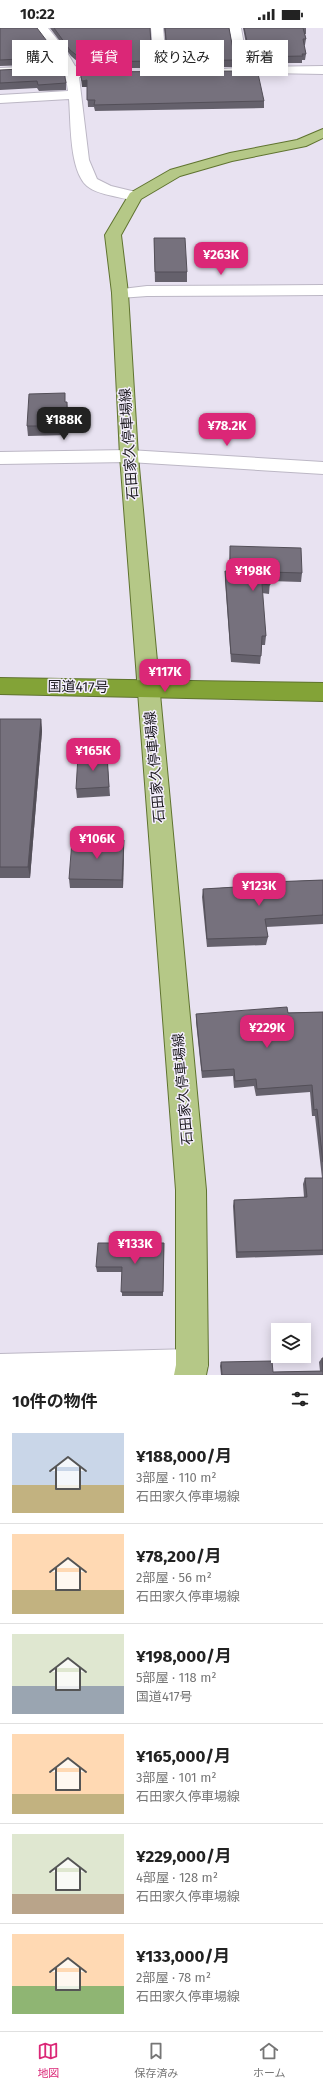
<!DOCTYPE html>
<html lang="ja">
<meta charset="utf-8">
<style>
:root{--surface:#fff;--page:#f2f2f2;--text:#222;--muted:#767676;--line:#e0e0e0;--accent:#db2777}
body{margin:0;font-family:"Fira Sans","Noto Sans JP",sans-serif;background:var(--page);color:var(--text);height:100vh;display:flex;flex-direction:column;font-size:15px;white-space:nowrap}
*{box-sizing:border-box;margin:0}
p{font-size:13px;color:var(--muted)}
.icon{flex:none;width:22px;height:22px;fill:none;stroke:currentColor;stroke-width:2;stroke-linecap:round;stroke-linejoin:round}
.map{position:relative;height:1347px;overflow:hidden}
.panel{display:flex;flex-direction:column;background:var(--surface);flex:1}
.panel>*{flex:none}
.banner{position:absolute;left:12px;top:12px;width:299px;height:36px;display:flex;gap:8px}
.fabs{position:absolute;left:271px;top:1295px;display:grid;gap:8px}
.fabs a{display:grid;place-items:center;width:40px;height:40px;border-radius:0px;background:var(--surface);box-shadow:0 2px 10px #0003;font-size:20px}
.price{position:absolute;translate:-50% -34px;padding:0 9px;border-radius:8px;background:var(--accent);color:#fff;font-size:13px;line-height:26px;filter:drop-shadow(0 1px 2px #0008)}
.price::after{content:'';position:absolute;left:50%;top:24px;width:12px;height:9px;margin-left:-6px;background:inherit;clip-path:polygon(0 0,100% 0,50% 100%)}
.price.active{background:#222;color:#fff}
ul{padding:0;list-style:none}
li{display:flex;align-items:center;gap:12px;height:100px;padding:0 12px}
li+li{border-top:1px solid var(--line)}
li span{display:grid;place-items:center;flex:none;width:112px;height:80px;border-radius:0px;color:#555}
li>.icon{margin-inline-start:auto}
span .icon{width:48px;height:48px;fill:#fffc;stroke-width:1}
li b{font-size:17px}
h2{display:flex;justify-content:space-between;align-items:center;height:48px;padding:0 12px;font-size:17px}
.tag{padding:0 14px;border-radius:0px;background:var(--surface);box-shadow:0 2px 10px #0003;font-size:14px;line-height:36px}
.tag.active{background:var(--accent);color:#fff}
.status{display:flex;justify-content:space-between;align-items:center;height:28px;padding:0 20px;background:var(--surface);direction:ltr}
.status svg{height:11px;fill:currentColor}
.menu{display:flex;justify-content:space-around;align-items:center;height:56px;border-top:1px solid var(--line);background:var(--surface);font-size:11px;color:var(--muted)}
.menu a{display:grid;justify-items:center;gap:2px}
.menu .active{color:var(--accent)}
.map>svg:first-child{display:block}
</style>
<div class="status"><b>10:22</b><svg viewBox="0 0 49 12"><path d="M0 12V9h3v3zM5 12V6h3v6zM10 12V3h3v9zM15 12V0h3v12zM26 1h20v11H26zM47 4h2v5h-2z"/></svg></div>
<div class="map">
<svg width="323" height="1347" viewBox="0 0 323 1347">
<rect width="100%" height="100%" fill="#e8e2f1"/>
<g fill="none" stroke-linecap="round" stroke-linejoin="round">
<defs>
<g id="minor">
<path d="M35,0H48L65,21L75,38L85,42L110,41L116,45L110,49H79L89,132L97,151L111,158L140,165L142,168L140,171C131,173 122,170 113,168C104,166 94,164 87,158C69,142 71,94 69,71L0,75V67L68,63L65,44L0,48V40L62,37Z"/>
<polygon points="151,0 163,0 167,45 166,48 156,48 155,45"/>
<polygon points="229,0 241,0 248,39 323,38 323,46 267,45 243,48 223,47 222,44 223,41 236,40"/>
<polygon points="323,257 323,267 147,268 120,270 114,268 112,265 114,262 147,258"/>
<polygon points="129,422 323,434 323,446 129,434 0,436 0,424"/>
<polygon points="192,1321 203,1326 208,1337 204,1347 0,1347 0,1326"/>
</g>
<polygon id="major" points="323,101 323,110 306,118 232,133 180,148 141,171 121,207 128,265 138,428 206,1162 208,1337 206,1347 174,1347 176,1337 176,1162 120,428 112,265 105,207 130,165 170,142 230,125 297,112"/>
<polygon id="highway" points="0,650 323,655 323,673 0,666"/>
</defs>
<!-- minor casing -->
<use href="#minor" stroke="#bcb7c5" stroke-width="2"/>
<!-- major casing -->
<use href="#major" stroke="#5f732f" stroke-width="2"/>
<!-- highway casing -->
<use href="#highway" stroke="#5f732f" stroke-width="2"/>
<!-- minor -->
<use href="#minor" fill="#fff" fill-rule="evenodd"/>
<!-- major -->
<use href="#major" fill="#b5c887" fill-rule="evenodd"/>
<!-- highway -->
<use href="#highway" fill="#83a337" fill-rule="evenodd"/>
</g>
<!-- wall -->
<g fill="#65616c">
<polygon points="0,0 59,29 59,36 0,38"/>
<polygon points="50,0 150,0 152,40 85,40 71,28"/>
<polygon points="164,0 229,0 235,32 234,39 168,39"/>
<polygon points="243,0 306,0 306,6 305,6 306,11 305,17 304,17 306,26 305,32 302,32 302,35 255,35 255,37 250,37"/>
<polygon points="0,42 66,55 66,62 39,63 37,60 0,62"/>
<polygon points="80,44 264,73 264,80 95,83 94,79 88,79 87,59 82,59"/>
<polygon points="154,210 187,244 187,254 155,254"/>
<polygon points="66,374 68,384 68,407 28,408 27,398"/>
<polygon points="230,518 302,545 301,554 270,553 269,566 262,565 266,608 265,617 262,617 260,636 231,634 225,553 225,543 229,544"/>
<polygon points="0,691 41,691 42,703 30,850 0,850"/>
<polygon points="107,726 110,768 77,770 76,761"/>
<polygon points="124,812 124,820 123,860 70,860 69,851"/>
<polygon points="323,852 323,896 266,899 268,909 266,917 207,919 202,869 203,861 270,857 270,854"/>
<polygon points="323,984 323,1227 236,1230 233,1178 234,1172 304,1169 303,1156 305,1150 322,1150 315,1088 312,1088 310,1064 256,1068 254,1058 234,1060 233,1048 202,1050 196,994 196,986"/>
<polygon points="164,1215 163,1268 122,1268 122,1244 97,1244 96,1239"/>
<polygon points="322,1330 323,1330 323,1347 221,1347 220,1338 221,1334 273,1344 320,1343 319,1334"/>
</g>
<!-- shaded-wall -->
<g fill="#534f58">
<polygon points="255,30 255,37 250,37 251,31"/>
<polygon points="87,52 87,59 82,59 82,53"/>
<polygon points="67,374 68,384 68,407 67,398"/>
<polygon points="41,691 42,703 30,850 28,839"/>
<polygon points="124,812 124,820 123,860 122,852"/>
</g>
<!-- building -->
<g fill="#76717d" stroke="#534f58">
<polygon points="0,0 37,0 59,29 0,32"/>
<polygon points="54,0 150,0 152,33 85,34 70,22"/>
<polygon points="165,0 229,0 235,32 168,33"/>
<polygon points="244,0 303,0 306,11 303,11 306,26 302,26 303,28 255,29 255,30 251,31"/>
<polygon points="63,39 66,55 38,57 37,53 0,55 0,42"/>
<polygon points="257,41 264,73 94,77 95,72 87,72 87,52 82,53 80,44 243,43"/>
<polygon points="154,210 185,210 187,244 155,244"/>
<polygon points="65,365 65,374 67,374 67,398 27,398 29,366"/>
<polygon points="230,518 301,520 302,545 270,544 270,557 262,556 266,608 262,608 261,628 231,626 225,543 230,544"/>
<polygon points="0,691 41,691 28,839 0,839"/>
<polygon points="107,726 109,759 76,761 78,728"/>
<polygon points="72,812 124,812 122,852 69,851"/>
<polygon points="323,852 323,887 265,891 268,909 207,911 203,861 270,857 270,854"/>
<polygon points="287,979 288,985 323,984 323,1134 317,1081 314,1082 312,1057 257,1061 256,1051 235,1053 234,1041 202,1043 196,986"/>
<polygon points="305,1150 323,1150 323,1222 237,1224 234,1172 307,1169"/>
<polygon points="98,1215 164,1215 163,1264 121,1264 122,1239 96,1239"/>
<polygon points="322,1330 323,1330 323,1342"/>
<polygon points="272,1333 273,1344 323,1343 323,1347 222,1347 221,1334"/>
</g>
<g text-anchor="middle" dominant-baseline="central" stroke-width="3" stroke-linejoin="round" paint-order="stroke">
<!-- street labels -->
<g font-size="14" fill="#1c1a1f" stroke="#f5effe">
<text transform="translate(129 416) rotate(-94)">石田家久停車場線</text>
<text transform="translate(78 659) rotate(1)">国道417号</text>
<text transform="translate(155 739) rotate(-95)">石田家久停車場線</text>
<text transform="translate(183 1061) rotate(-95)">石田家久停車場線</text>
</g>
</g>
</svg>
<div class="fabs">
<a><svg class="icon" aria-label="layers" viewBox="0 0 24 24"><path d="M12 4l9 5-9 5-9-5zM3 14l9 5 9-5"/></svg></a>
</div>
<b class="price" style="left:221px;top:248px">¥263K</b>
<b class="price active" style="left:64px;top:413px">¥188K</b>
<b class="price" style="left:227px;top:419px">¥78.2K</b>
<b class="price" style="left:253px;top:564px">¥198K</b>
<b class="price" style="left:165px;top:665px">¥117K</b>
<b class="price" style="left:93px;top:744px">¥165K</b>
<b class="price" style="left:97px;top:832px">¥106K</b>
<b class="price" style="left:259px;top:879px">¥123K</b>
<b class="price" style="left:267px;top:1021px">¥229K</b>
<b class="price" style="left:135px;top:1237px">¥133K</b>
<div class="banner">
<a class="tag">購入</a>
<a class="tag active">賃貸</a>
<a class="tag">絞り込み</a>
<a class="tag">新着</a>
</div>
</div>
<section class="panel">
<h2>10件の物件<svg class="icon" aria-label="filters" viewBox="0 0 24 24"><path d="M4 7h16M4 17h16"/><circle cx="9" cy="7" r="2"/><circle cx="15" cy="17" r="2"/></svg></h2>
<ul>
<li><span style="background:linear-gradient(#c9d6e8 65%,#c2b280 0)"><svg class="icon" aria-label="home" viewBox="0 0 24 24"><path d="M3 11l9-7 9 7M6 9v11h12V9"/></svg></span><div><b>¥188,000/月</b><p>3部屋 · 110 m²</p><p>石田家久停車場線</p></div></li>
<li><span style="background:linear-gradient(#ffd9b3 70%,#c2b280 0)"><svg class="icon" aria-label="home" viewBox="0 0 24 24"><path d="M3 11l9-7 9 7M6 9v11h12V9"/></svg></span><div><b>¥78,200/月</b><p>2部屋 · 56 m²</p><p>石田家久停車場線</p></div></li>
<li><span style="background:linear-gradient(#dfe7d0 65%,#9aa5b1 0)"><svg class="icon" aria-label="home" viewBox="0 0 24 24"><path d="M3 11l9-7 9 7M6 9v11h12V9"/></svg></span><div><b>¥198,000/月</b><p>5部屋 · 118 m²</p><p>国道417号</p></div></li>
<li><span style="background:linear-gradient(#ffd9b3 75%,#c2b280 0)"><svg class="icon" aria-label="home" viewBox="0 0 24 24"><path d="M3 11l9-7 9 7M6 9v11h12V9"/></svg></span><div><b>¥165,000/月</b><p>3部屋 · 101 m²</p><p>石田家久停車場線</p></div></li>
<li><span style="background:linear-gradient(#dfe7d0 75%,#b9a48a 0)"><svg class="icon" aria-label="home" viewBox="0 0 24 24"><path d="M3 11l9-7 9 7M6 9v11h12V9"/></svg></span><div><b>¥229,000/月</b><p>4部屋 · 128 m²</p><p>石田家久停車場線</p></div></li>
<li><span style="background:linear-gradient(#ffd9b3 65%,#8fb573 0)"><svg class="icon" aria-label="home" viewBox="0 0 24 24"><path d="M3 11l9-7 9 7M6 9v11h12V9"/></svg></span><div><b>¥133,000/月</b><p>2部屋 · 78 m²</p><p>石田家久停車場線</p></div></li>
</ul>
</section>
<nav class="menu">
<a class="active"><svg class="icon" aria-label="map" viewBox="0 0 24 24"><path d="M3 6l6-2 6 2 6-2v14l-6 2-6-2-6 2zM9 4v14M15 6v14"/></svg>地図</a>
<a><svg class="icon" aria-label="saved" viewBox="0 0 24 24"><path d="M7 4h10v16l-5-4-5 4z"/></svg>保存済み</a>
<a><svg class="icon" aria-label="home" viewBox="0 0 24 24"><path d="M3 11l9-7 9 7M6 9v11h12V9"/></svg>ホーム</a>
</nav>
